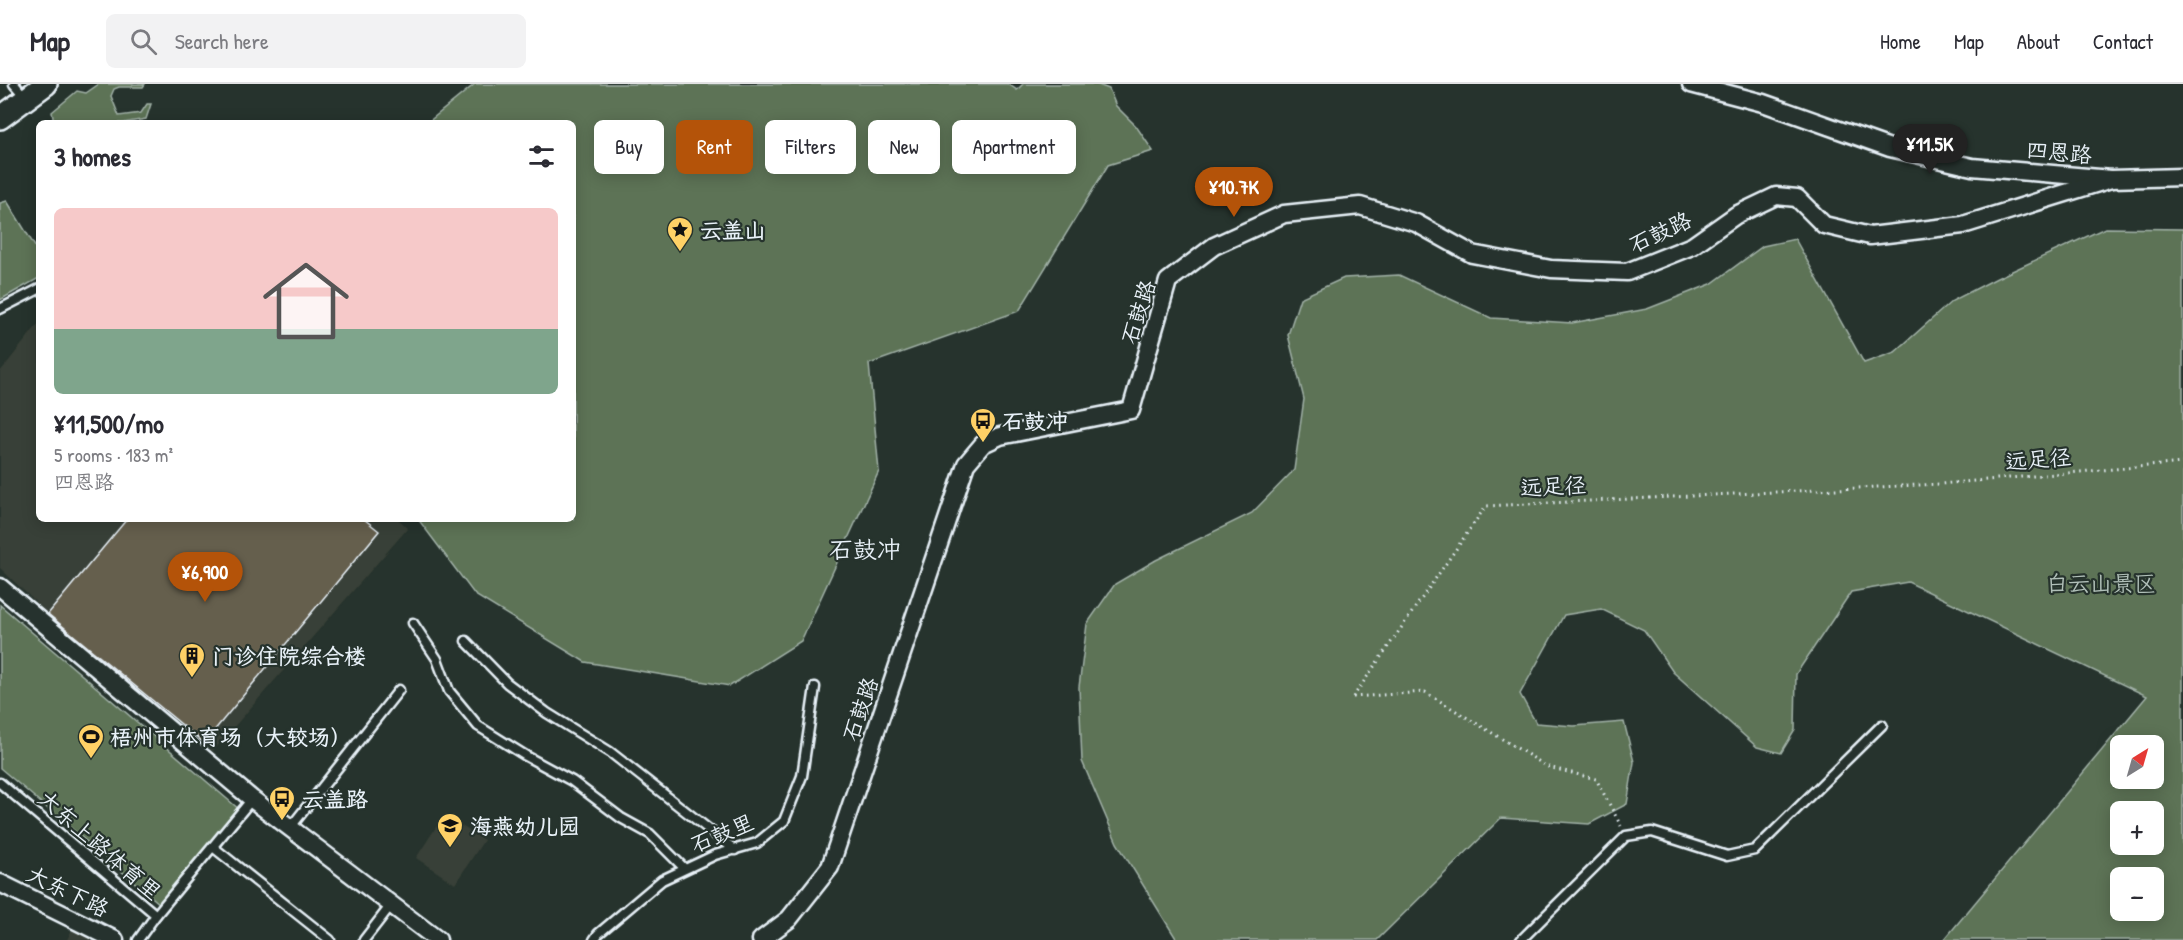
<!DOCTYPE html>
<meta charset="utf-8">
<style>
:root{--surface:#fff;--page:#f2f2f3;--text:#2b2b33;--muted:#7c7c81;--line:#e1e1e2;--accent:#b45309}
body{margin:0;font-family:"Patrick Hand","LXGW WenKai TC",sans-serif;background:var(--page);color:var(--text);height:100vh;display:flex;flex-direction:column;font-size:22px;white-space:nowrap}
*{box-sizing:border-box;margin:0}
p{font-size:20px;color:var(--muted)}
.icon{flex:none;width:33px;height:33px;fill:none;stroke:currentColor;stroke-width:2;stroke-linecap:round;stroke-linejoin:round}
.map{position:relative;flex:1;overflow:hidden}
.details{position:absolute;left:36px;top:36px;width:540px;height:402px;display:flex;flex-direction:column;background:var(--surface);border-radius:9px;box-shadow:0 3px 15px #0003}
.details>*{flex:none}
.hud{position:absolute;left:594px;top:36px;width:570px;height:54px;display:flex;gap:12px}
.needle{width:39px;rotate:37deg}
.controls{position:absolute;left:2110px;top:651px;display:grid;gap:12px}
.controls a{display:grid;place-items:center;width:54px;height:54px;border-radius:9px;background:var(--surface);box-shadow:0 3px 15px #0003;font-size:30px}
.price{position:absolute;translate:-50% -51px;padding:0 14px;border-radius:21px;background:var(--accent);color:#fff;font-size:20px;line-height:39px;filter:drop-shadow(0 2px 3px #0008)}
.price::after{content:'';position:absolute;left:50%;top:36px;width:18px;height:14px;margin-left:-9px;background:inherit;clip-path:polygon(0 0,100% 0,50% 100%)}
.price.selected{background:#222;color:#fff}
ul{padding:0;list-style:none}
li{display:grid;align-content:center;gap:12px;height:318px;padding:0 18px}
li+li{border-top:2px solid var(--line)}
li span{display:grid;place-items:center;height:186px;border-radius:9px;color:#555}
li>.icon{margin-inline-start:auto}
span .icon{width:108px;height:108px;fill:#fffc;stroke-width:1}
li b{font-size:26px}
h2{display:flex;justify-content:space-between;align-items:center;height:72px;padding:0 18px;font-size:26px}
.tag{padding:0 21px;border-radius:9px;background:var(--surface);box-shadow:0 3px 15px #0003;font-size:21px;line-height:54px}
.tag.selected{background:var(--accent);color:#fff}
header{display:flex;align-items:center;gap:36px;box-sizing:border-box;height:84px;padding:0 30px;background:var(--surface);border-bottom:2px solid var(--line)}
header strong{font-size:28px}
nav{display:flex;gap:33px;margin-inline-start:auto;font-size:21px}
.search{width:420px;height:54px;background:var(--page);display:flex;align-items:center;gap:15px;box-sizing:border-box;padding:0 21px;border-radius:9px;color:var(--muted);font-size:22px}
.map>svg:first-child{display:block}
</style>
<header>
<strong>Map</strong>
<div class="search"><svg class="icon" aria-label="search" viewBox="0 0 24 24"><circle cx="10" cy="10" r="6"/><path d="M15 15l6 6"/></svg>Search here</div>
<nav><a>Home</a><a>Map</a><a>About</a><a>Contact</a></nav>
</header>
<div class="map">
<svg width="2183" height="856" viewBox="0 0 2183 856">
<rect width="100%" height="100%" fill="#26332d"/>
<filter id="ink" filterUnits="userSpaceOnUse"><feTurbulence type="fractalNoise" baseFrequency=".0167" numOctaves="2"/><feDisplacementMap in="SourceGraphic" scale="12" xChannelSelector="R" yChannelSelector="G"/><feConvolveMatrix kernelMatrix="1 2 1 2 8 2 1 2 1" color-interpolation-filters="sRGB"/></filter>
<g filter="url(#ink)">
<!-- built -->
<g fill="#394037">
<polygon points="39,239 39,435 398,435 408,444 213,667 48,530 0,484 0,288"/>
<polygon points="444,731 484,756 455,800 416,774"/>
<polygon points="73,843 101,856 67,856"/>
</g>
<!-- green -->
<g fill="#5d7357" stroke="#a2b2a8" stroke-width="1.5" fill-rule="evenodd">
<polygon points="99,0 145,0 143,3 119,3 114,5 111,12 119,32 141,29 147,20 151,20 146,35 123,39 54,39 52,28 77,7 86,9"/>
<polygon points="475,0 1008,0 1017,6 1023,0 1096,0 1109,5 1116,22 1136,42 1153,67 1108,81 1019,227 869,280 879,387 801,557 730,602 585,578 475,511 418,435 573,435 573,39 427,39"/>
<polygon points="7,117 39,169 39,194 0,216 0,119"/>
<path d="M2105,144L2183,145V856H1944L2147,612L1908,498L1851,508L1796,590L1795,646L1781,669L1757,663L1673,588L1644,546L1601,525L1564,531L1520,610L1536,639L1574,642L1624,638L1634,678L1627,720L1589,740L1501,734L1377,856H1177L1117,759L1082,677L1079,603L1087,540L1115,500L1156,476L1252,429L1294,386L1304,315L1288,251L1300,214L1344,194L1399,191L1491,234L1572,239L1647,225L1711,200L1763,162L1795,155L1864,279L1895,268L1952,217L1997,194ZM2121,662H2154V694H2121ZM2121,728H2154V760H2121ZM2121,794H2154V826H2121Z"/>
<polygon points="0,521 240,726 160,820 0,684"/>
</g>
<!-- building -->
<polygon fill="#655f4e" stroke="#e8f1f8" stroke-width="1.5" points="127,435 364,435 379,447 204,659 48,530"/>
<g fill="none" stroke-linecap="round" stroke-linejoin="round">
<defs>
<g id="service">
<polyline points="14,0 25,13"/>
<polyline points="0,225 39,205"/>
<polyline points="413,539 437,575 449,607 478,642 526,672 572,697 621,734 650,750 684,784"/>
<polyline points="466,557 507,599 547,629 610,668 735,766"/>
<polyline points="0,699 156,831"/>
<polyline points="290,744 399,606"/>
<polyline points="213,763 330,856"/>
<polyline points="138,856 156,831 252,715"/>
<polyline points="364,856 391,821"/>
<polyline points="594,856 598,850 662,796 715,771 757,759 784,737 802,692 815,603"/>
<polyline points="1521,856 1626,752 1652,748 1727,772 1755,766 1882,641"/>
</g>
<g id="minor">
<polyline points="1691,0 1763,19 1890,64 1972,83 2111,95 2183,93"/>
<polyline points="0,503 252,715 438,856"/>
<polyline points="0,799 115,856"/>
<polyline points="761,856 789,835 830,783 966,380 983,360 1000,352 1131,326 1168,197 1214,162 1284,130 1360,122 1416,139 1472,170 1551,185 1627,188 1692,162 1736,131 1776,112 1797,114 1824,141 1870,152 1963,141 2111,95"/>
</g>
<polyline id="tertiary" points="0,34 46,0"/>
</defs>
<!-- service casing -->
<use href="#service" stroke="#e8f1f8" stroke-width="13"/>
<!-- minor casing -->
<use href="#minor" stroke="#e8f1f8" stroke-width="21"/>
<!-- tertiary casing -->
<use href="#tertiary" stroke="#e8f1f8" stroke-width="26"/>
<!-- path -->
<g stroke="#e8f1f8" stroke-width="3" stroke-dasharray="1.5 4.5" stroke-linecap="butt">
<polyline points="1353,613 1486,422 1940,400 2183,379"/>
<polyline points="1353,613 1425,608 1548,683 1596,695 1621,742"/>
</g>
<!-- service -->
<use href="#service" stroke="#26332d" stroke-width="8"/>
<!-- minor -->
<use href="#minor" stroke="#26332d" stroke-width="16"/>
<!-- tertiary -->
<use href="#tertiary" stroke="#26332d" stroke-width="21"/>
</g>
</g>
<!-- icons -->
<defs>
<symbol id="sight-pin" viewBox="-11 -11 22 30"><path d="M0 17L-7.5 6A9.5 9.5 0 1 1 7.5 6Z" fill="#ffd166" stroke="#26332d"/><path d="M0-6L1.8-2.2L6-1.7L2.9 1.2L3.7 5.4L0 3.3L-3.7 5.4L-2.9 1.2L-6-1.7L-1.8-2.2Z" fill="#111"/></symbol>
<symbol id="bus-pin" viewBox="-11 -11 22 30"><path d="M0 17L-7.5 6A9.5 9.5 0 1 1 7.5 6Z" fill="#ffd166" stroke="#26332d"/><path d="M-5-6H5V4H4V6H2V4H-2V6H-4V4H-5ZM-3.5-4V0h7V-4ZM-3.5 1.2v1.5H-2V1.2ZM2 1.2v1.5H3.5V1.2Z" fill="#111"/></symbol>
<symbol id="building-pin" viewBox="-11 -11 22 30"><path d="M0 17L-7.5 6A9.5 9.5 0 1 1 7.5 6Z" fill="#ffd166" stroke="#26332d"/><path d="M-4-6H4V6H1V3H-1V6H-4ZM-2.5-4.3h1.7v1.8h-1.7ZM.8-4.3h1.7v1.8H.8ZM-2.5-1h1.7V.8h-1.7ZM.8-1h1.7V.8H.8Z" fill="#111"/></symbol>
<symbol id="stadium-pin" viewBox="-11 -11 22 30"><path d="M0 17L-7.5 6A9.5 9.5 0 1 1 7.5 6Z" fill="#ffd166" stroke="#26332d"/><path d="M0-5a6.5 5 0 1 0 0 10a6.5 5 0 1 0 0-10ZM-3.5-1.8h7v3.6h-7Z" fill="#111"/></symbol>
<symbol id="school-pin" viewBox="-11 -11 22 30"><path d="M0 17L-7.5 6A9.5 9.5 0 1 1 7.5 6Z" fill="#ffd166" stroke="#26332d"/><path d="M0-5L7-2L0 1L-7-2ZM-4 1L0 2.5L4 1V4Q0 6-4 4Z" fill="#111"/></symbol>
</defs>
<g fill-rule="evenodd">
<use href="#sight-pin" x="665" y="131" width="30" height="40"/>
<use href="#bus-pin" x="968" y="322" width="30" height="40"/>
<use href="#building-pin" x="177" y="557" width="30" height="40"/>
<use href="#stadium-pin" x="76" y="638" width="30" height="40"/>
<use href="#bus-pin" x="267" y="700" width="30" height="40"/>
<use href="#school-pin" x="435" y="727" width="30" height="40"/>
</g>
<g text-anchor="middle" dominant-baseline="central" stroke-width="4.5" stroke-linejoin="round" paint-order="stroke">
<!-- street labels -->
<g font-size="22" fill="#e8f1f8" stroke="#26332d">
<text transform="translate(2059 68) rotate(5)">四恩路</text>
<text transform="translate(1660 148) rotate(-25)">石鼓路</text>
<text transform="translate(1138 228) rotate(-72)">石鼓路</text>
<text transform="translate(2038 375) rotate(-5)">远足径</text>
<text transform="translate(1553 402) rotate(-3)">远足径</text>
<text transform="translate(860 625) rotate(-71)">石鼓路</text>
<text transform="translate(722 749) rotate(-22)">石鼓里</text>
<text transform="translate(100 761) rotate(41)">大东上路体育里</text>
<text transform="translate(68 807) rotate(26)">大东下路</text>
</g>
<!-- poi labels -->
<g font-size="22" font-weight="bold" fill="#e8f1f8" stroke="#26332d" text-anchor="start">
<text x="700" y="146">云盖山</text>
<text x="1002" y="337">石鼓冲</text>
<text x="212" y="572">门诊住院综合楼</text>
<text x="110" y="653">梧州市体育场（大较场）</text>
<text x="302" y="715">云盖路</text>
<text x="470" y="742">海燕幼儿园</text>
</g>
<!-- park labels -->
<g font-size="22" fill="#b0bfb8" stroke="#26332d">
<text x="2101" y="499">白云山景区</text>
</g>
<!-- neighbourhood labels -->
<g font-size="24" fill="#e8f1f8" stroke="#26332d">
<text x="865" y="465">石鼓冲</text>
</g>
</g>
</svg>
<div class="controls">
<a><svg class="needle" viewBox="-14 -14 28 28"><path d="M0-13l5 13h-10z" fill="#e53935"/><path d="M0 13l5-13h-10z" fill="#7c7c81"/></svg></a>
<a>+</a>
<a>−</a>
</div>
<b class="price selected" style="left:1930px;top:91px">¥11.5K</b>
<b class="price" style="left:1234px;top:134px">¥10.7K</b>
<b class="price" style="left:205px;top:519px">¥6,900</b>
<div class="hud">
<a class="tag">Buy</a>
<a class="tag selected">Rent</a>
<a class="tag">Filters</a>
<a class="tag">New</a>
<a class="tag">Apartment</a>
</div>
<section class="details">
<h2>3 homes<svg class="icon" aria-label="filters" viewBox="0 0 24 24"><path d="M4 7h16M4 17h16"/><circle cx="9" cy="7" r="2"/><circle cx="15" cy="17" r="2"/></svg></h2>
<ul>
<li><span style="background:linear-gradient(#f6c9c9 65%,#7fa58c 0)"><svg class="icon" aria-label="home" viewBox="0 0 24 24"><path d="M3 11l9-7 9 7M6 9v11h12V9"/></svg></span><div><b>¥11,500/mo</b><p>5 rooms · 183 m²</p><p>四恩路</p></div></li>
</ul>
</section>
</div>
